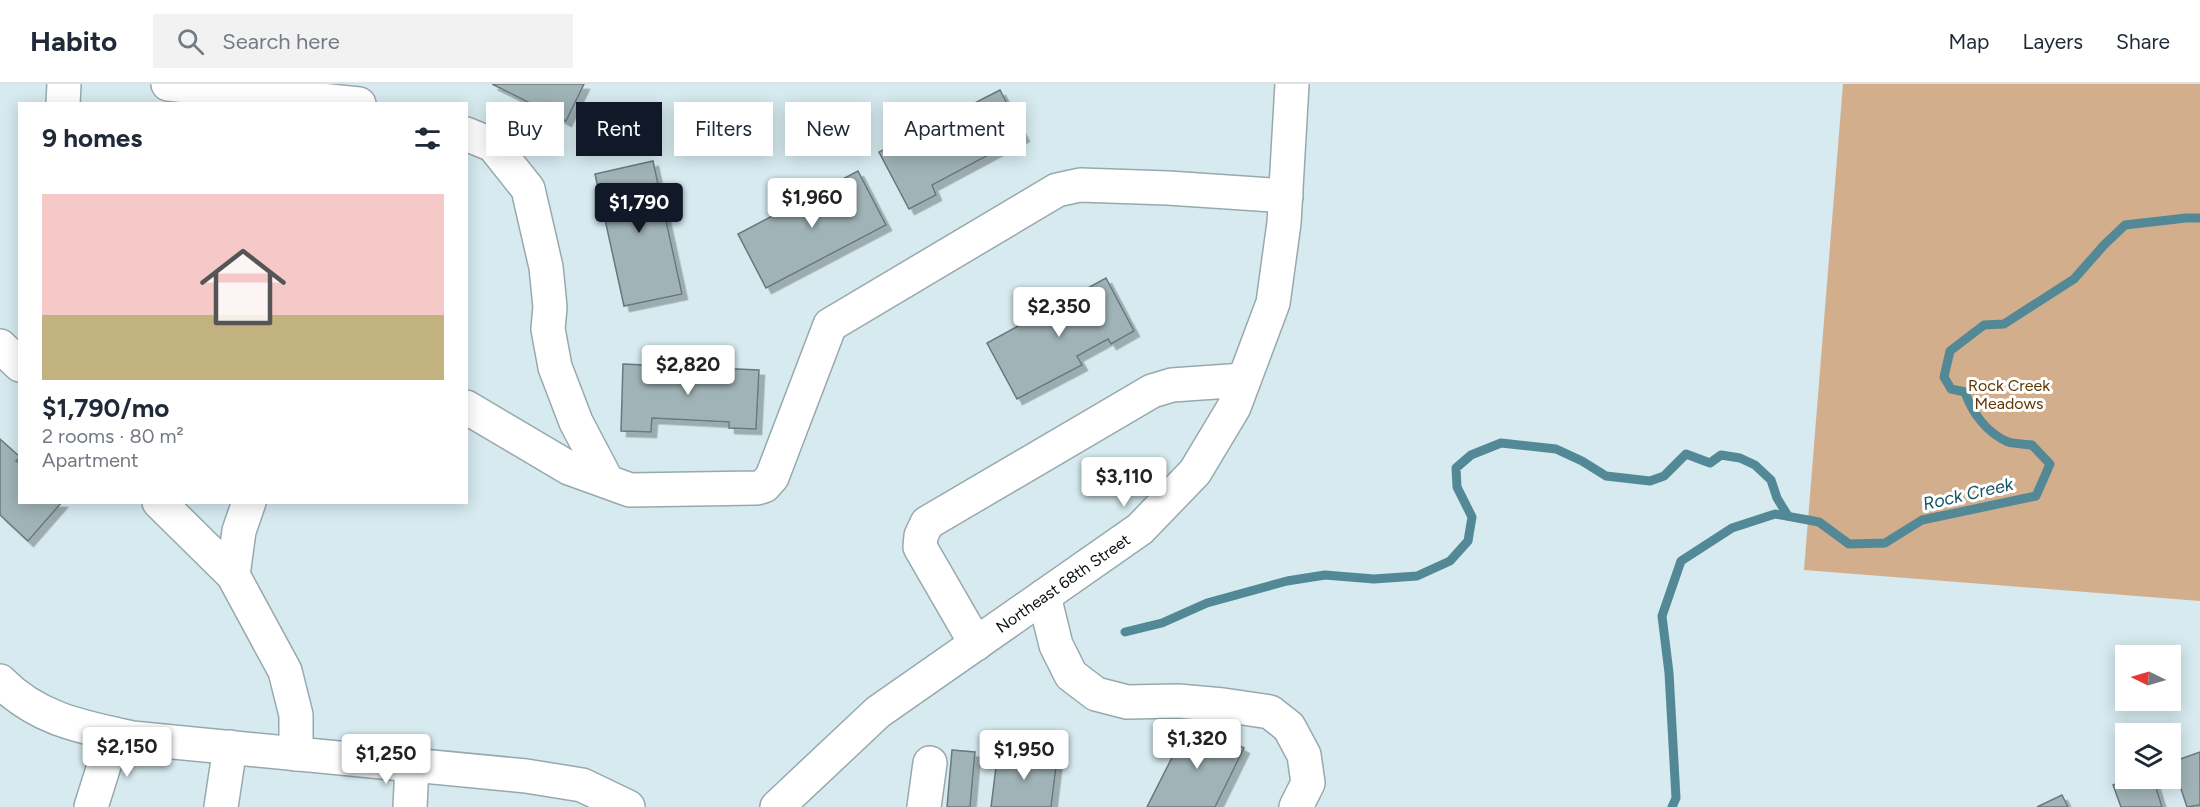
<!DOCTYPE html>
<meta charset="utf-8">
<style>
:root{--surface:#fff;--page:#f2f2f3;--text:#1f2937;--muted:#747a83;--line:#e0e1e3;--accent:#111827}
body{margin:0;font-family:Figtree,sans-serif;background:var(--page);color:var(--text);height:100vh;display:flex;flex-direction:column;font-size:22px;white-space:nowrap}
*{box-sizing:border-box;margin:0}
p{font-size:20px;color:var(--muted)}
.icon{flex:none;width:33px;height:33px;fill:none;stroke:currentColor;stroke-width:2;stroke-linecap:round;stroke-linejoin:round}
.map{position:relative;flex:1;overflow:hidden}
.side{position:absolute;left:18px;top:18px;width:450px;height:402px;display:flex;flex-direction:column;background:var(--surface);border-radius:0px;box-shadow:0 3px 15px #0003}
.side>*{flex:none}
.banner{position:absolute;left:486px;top:18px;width:570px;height:54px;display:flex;gap:12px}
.needle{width:39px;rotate:275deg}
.buttons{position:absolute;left:2115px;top:561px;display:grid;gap:12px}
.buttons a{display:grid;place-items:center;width:66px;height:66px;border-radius:0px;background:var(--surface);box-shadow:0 3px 15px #0003;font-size:30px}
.price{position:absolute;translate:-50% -51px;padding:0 14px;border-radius:6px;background:#fff;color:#222;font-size:20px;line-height:39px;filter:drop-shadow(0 2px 3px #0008)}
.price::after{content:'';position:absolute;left:50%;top:36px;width:18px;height:14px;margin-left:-9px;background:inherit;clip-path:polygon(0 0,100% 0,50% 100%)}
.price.active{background:var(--accent);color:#fff}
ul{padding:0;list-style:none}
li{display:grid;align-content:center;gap:12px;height:318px;padding:0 24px}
li span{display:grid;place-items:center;height:186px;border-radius:0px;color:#555}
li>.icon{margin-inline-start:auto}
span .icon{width:108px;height:108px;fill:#fffc;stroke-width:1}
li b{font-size:26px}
h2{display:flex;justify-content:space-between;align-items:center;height:72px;padding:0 24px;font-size:26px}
.tag{padding:0 21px;border-radius:0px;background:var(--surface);box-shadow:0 3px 15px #0003;font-size:21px;line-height:54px}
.tag.active{background:var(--accent);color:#fff}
header{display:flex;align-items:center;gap:36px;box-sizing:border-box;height:84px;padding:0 30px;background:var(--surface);border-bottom:2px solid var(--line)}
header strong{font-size:28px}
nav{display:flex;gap:33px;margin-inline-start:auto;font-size:21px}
.search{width:420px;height:54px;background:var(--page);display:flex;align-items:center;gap:15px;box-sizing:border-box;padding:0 21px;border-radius:0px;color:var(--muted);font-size:22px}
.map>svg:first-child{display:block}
</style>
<header>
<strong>Habito</strong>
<div class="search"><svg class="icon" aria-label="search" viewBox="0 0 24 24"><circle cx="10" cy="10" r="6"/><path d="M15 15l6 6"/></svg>Search here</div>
<nav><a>Map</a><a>Layers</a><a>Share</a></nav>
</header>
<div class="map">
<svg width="2200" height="723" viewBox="0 0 2200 723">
<defs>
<filter id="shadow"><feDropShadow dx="5.5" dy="5.5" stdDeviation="0" flood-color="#0004"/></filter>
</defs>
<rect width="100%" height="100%" fill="#d6eaef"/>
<!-- green -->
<polygon fill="#d3ae8d" points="1843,0 2200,0 2200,517 1804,486"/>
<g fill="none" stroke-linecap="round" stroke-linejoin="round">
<!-- stream -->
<g stroke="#538996" stroke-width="9">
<polyline points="1125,548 1162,539 1207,519 1287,497 1325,491 1374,495 1417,492 1450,477 1468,457 1472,433 1457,403 1456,384 1471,371 1501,359 1556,365 1582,377 1606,392 1650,397 1664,392 1686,370 1710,379 1721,371 1740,374 1755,381 1771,396 1777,414 1788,432"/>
<path d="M1672,723L1676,714L1669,589L1662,532L1681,477L1732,444L1775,430L1819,438L1849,460L1885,459L1922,436L2036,412L2050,380L2032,361C2025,360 2015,360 2008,358C1987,349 1972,329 1965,308L1951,305L1944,293L1950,267L1984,241L2004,240L2074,195L2104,161L2125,141L2186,134H2200"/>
</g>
</g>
<!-- building -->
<g fill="#a0b3b7" stroke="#68797d" stroke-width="1.5" filter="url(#shadow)">
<polygon points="492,0 584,0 566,37"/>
<polygon points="1000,6 1024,52 932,101 936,111 909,125 879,68"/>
<polygon points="653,77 682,210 624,222 595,90"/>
<polygon points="858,87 886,141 766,204 738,150"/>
<polygon points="1106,194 1134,247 1111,260 1108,255 1077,272 1082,281 1017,315 987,259"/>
<polygon points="623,280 759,286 756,345 729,344 729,338 652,334 651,348 621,347"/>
<polygon points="0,355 20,373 16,377 20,380 20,418 62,418 28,457 0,431"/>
<polygon points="1191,636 1244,664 1215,723 1147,723"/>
<polygon points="952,666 975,668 970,723 947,723"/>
<polygon points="998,667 1057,674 1051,723 991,723"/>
<polygon points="2200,668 2200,721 2187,723 2172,678"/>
<polygon points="2131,694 2153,694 2162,723 2121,723 2113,701"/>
<polygon points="2062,711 2068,723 2037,723"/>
</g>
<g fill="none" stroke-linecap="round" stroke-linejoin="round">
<defs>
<g id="minor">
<polyline points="168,0 359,20"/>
<polyline points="63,20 64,0"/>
<polyline points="466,50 493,61 528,105 546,183 550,223 548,245 555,283 576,338 607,397"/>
<polyline points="0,262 20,281"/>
<polyline points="466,323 569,384 630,406 757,404 764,402 772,393 830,241 1057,106 1080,101 1168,104 1286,112"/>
<polyline points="159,418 233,491 285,587 296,631 296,670"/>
<polyline points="233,491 239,447 249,418"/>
<polyline points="1044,512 1056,561 1071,591 1096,610 1127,618 1178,617 1223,621 1270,628 1289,643 1304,671 1308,699 1296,723"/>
<polyline points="976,560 920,463 921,452 927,439 1152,307 1172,301 1244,296"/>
<path d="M0,597C37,635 82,643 132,654L526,692L582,701L628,723"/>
<polyline points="91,723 114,650"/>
<polyline points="221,723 230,663"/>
<polyline points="410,723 412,681"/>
<path id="s1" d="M777,723L878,628L1140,445L1195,388L1234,323L1273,219L1284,139L1292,0"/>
<polyline points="924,723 930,679"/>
</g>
</defs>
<!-- minor casing -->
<use href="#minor" stroke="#97a9ae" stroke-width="36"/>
<!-- minor -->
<use href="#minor" stroke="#fff" stroke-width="33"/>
</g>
<g text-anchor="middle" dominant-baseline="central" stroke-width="6" stroke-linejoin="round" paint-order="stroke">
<!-- park labels -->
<g font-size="16" fill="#613600" stroke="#fff">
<text x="2009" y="301">Rock Creek<tspan x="2009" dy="18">Meadows</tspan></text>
</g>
<!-- street labels -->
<g font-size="16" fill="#0a1012" stroke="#fff">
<text stroke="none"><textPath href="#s1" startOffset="364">Northeast 68th Street</textPath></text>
</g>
<!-- water labels -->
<g font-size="18" font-style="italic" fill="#155562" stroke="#fff">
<text transform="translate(1968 410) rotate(-13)">Rock Creek</text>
</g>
</g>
</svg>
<div class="buttons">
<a><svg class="needle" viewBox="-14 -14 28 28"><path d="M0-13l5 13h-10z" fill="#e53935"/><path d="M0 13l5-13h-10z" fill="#747a83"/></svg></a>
<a><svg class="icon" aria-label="layers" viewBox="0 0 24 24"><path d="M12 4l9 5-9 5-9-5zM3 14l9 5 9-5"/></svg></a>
</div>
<b class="price" style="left:812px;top:145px">$1,960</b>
<b class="price active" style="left:639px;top:150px">$1,790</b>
<b class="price" style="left:1059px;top:254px">$2,350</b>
<b class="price" style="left:688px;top:312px">$2,820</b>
<b class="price" style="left:1124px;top:424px">$3,110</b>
<b class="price" style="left:1197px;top:686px">$1,320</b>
<b class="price" style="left:127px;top:694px">$2,150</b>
<b class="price" style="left:1024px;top:697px">$1,950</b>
<b class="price" style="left:386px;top:701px">$1,250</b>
<div class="banner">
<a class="tag">Buy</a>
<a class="tag active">Rent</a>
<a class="tag">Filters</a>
<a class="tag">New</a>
<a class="tag">Apartment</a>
</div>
<section class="side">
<h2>9 homes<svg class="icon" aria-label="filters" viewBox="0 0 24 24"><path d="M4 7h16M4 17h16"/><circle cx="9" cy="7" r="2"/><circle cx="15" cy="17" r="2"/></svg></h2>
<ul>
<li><span style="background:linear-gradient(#f6c9c9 65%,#c2b280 0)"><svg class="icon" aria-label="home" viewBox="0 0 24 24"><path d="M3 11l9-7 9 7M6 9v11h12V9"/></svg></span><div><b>$1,790/mo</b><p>2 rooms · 80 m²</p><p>Apartment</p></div></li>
</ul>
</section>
</div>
